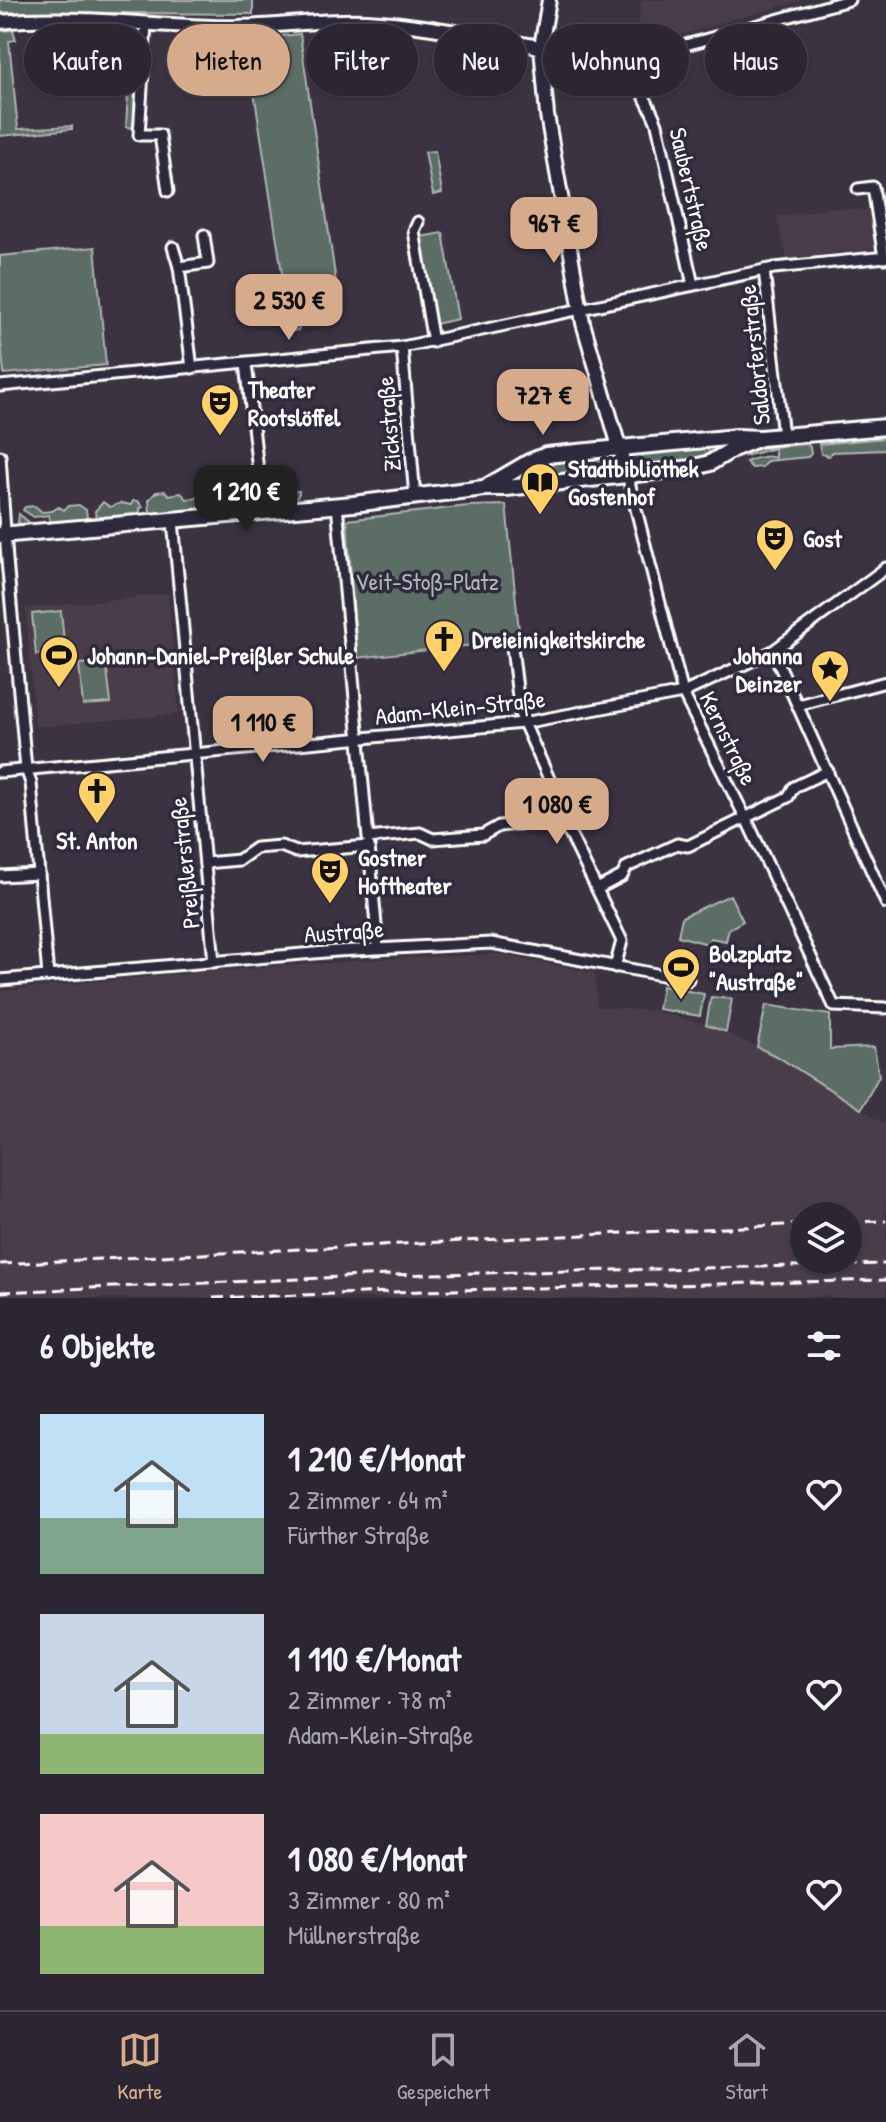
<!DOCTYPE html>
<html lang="de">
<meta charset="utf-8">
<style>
:root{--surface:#2c2632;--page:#38323e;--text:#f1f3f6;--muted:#a6a5ac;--line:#48434d;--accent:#d6ab8b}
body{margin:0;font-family:"Patrick Hand",sans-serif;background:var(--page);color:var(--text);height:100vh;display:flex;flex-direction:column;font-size:30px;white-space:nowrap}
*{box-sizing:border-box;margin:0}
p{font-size:26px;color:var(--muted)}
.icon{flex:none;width:44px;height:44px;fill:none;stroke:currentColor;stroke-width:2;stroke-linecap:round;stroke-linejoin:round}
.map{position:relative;height:1298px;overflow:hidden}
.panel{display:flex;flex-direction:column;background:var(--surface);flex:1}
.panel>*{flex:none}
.hud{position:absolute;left:24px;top:24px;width:838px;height:72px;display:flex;gap:16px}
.buttons{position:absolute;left:790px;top:1202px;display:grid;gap:16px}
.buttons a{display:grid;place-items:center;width:72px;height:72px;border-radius:50%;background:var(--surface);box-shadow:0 2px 6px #0004,0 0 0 2px var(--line);font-size:40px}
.price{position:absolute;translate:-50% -68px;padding:0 18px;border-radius:16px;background:var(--accent);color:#111;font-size:26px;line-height:52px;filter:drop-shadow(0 2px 4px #0008)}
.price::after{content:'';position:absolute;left:50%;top:48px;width:24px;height:18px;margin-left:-12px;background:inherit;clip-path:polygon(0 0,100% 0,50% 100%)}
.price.on{background:#222;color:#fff}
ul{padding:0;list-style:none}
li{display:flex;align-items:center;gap:24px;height:200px;padding:0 40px}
li span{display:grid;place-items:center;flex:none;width:224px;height:160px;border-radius:0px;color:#555}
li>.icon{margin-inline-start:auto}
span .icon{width:96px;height:96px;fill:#fffc;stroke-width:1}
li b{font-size:34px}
h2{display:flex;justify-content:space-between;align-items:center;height:96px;padding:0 40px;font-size:34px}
.tag{padding:0 28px;border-radius:36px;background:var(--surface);box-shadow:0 2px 6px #0004,0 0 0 2px var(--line);font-size:28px;line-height:72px}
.tag.on{background:var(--accent);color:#111}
.menu{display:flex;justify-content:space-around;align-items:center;height:112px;border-top:2px solid var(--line);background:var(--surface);font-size:22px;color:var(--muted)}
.menu a{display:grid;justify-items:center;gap:4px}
.menu .on{color:var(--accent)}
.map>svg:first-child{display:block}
</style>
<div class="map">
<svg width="886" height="1298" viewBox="0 0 886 1298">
<rect width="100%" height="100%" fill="#3b3342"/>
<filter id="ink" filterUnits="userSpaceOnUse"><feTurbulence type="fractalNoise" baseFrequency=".0125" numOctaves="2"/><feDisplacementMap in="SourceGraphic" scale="16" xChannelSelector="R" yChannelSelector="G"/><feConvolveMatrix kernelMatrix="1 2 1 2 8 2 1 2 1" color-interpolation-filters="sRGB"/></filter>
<g filter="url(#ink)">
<!-- built -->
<g fill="#493e49" fill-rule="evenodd">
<polygon points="641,0 803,0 636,47"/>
<polygon points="829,208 871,210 877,249 787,258 776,217"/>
<polygon points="168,594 179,714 35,727 26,608"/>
<path d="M497,954L595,973L597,1007L654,1011L714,1027L778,1057L886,1125V1298H832L826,1295L796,1298H0V991L199,972L386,959ZM804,1216H848V1260H804Z"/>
</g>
<!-- green -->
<g fill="#5c6d65" stroke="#aeb6b2" stroke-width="2">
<polygon points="0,0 253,0 253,14 0,12"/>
<polygon points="13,30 16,40 9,41 18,129 72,126 72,129 0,136 0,31"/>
<polygon points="86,33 141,35 141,45 137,45 136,67 139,76 135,79 134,122 136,128 126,127 131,39 85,37"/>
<polygon points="300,34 339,303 312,307 298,330 291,331 246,40"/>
<polygon points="435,151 442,193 433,195 425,152"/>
<polygon points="443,233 458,319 435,324 420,237"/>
<polygon points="95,247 106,365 4,374 0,332 0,256"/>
<polygon points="885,438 886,450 832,452 829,456 821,454 819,444"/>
<path d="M807,444L810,447L811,454L808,457L767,461L762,467L752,468L746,462C752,459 768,454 775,458V448L745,456L751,449Z"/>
<polygon points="706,447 710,453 707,460 645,468 641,454"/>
<polygon points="599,456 604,472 511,481 539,462"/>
<polygon points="235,490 238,492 264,490 270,495 254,496 254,504 288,496 292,491 299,491 299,494 294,501 221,508 218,491"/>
<polygon points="165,491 169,495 181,493 187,499 197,498 202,491 209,497 211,508 150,514 149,500 156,492"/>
<polygon points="133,501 138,501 143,507 140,508 140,515 96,519 95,511 103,502 110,507 121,503 131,505"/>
<polygon points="79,505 86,510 87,517 83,521 24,527 18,522 19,514 30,523 50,523 49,515 34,517 23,510 25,507 35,506 42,512 52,511 59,507 64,510 68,506"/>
<polygon points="506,505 520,640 357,658 347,520 468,506"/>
<polygon points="61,611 65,652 36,655 32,614"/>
<polygon points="106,662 111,703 83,705 79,664"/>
<polygon points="730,895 743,921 729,929 726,941 710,938 708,944 678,936 682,917"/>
<polygon points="662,986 704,994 700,1016 658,1009"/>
<polygon points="711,997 732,999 726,1032 706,1025"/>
<polygon points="766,1005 830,1015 830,1049 874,1047 879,1076 861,1109 778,1057 757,1047"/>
</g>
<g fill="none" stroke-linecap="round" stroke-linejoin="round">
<defs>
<g id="minor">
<polyline points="146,24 139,135 160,135 168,191"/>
<polyline points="541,47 631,60 849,0"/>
<path d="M631,60C634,84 649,102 657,124L693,285"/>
<polyline points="858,189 873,187 884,258"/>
<polyline points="418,222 414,231 433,342"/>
<polyline points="173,247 179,267"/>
<polyline points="764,270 783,436"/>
<polyline points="402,347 415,497"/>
<polyline points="246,363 259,480"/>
<polyline points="192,368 179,267 208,263 204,235"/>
<polyline points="0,386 402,347 774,268 886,257"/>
<polyline points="0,456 7,560 26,769 31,783 48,976"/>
<polyline points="627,474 683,693 750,827 834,1006 886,1008"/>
<polyline points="337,505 368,838 420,833 433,839 483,835 499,826 559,820"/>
<polyline points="173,521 214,962"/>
<polyline points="512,647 520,714 559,801 559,820 571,836 622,941 615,967"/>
<polyline points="773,651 886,903"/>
<polyline points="798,705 886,682"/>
<polyline points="0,772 523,723 683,693 773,651 886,568"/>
<polyline points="205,863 239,860 256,848 281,846 296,852 369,846 378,948"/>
<polyline points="0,876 39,874"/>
<polyline points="597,889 622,876 627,867 677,844 688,846 788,797 794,787 828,771"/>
<polyline points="0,980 337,951 491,943 688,980"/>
</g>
<g id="tertiary">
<polyline points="549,0 541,47 547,115 583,323 627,474"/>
<path d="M0,22C70,15 143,25 213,27C264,29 315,19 366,21C425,24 483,38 541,47"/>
</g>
<g id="secondary">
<polyline points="488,486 529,462 546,455 737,437 760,438 886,427"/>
<polyline points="0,535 353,504 484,488 506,488 692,468 710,463 733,449 760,438"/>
</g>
</defs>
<!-- minor casing -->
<use href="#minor" stroke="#fff" stroke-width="15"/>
<!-- tertiary casing -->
<use href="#tertiary" stroke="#fff" stroke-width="18"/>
<!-- secondary casing -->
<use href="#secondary" stroke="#fff" stroke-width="20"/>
<!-- minor -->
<use href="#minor" stroke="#2f2a3d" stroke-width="9"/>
<!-- tertiary -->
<use href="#tertiary" stroke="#2f2a3d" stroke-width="12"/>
<!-- secondary -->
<use href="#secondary" stroke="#2f2a3d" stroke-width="14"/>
<!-- rail -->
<g stroke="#fff" stroke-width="3" stroke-dasharray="12 6" stroke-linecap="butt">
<polyline points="848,1222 886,1221"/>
<polyline points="0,1264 804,1224"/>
<polyline points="0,1292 390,1275 886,1264"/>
<polyline points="213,1298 453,1290 886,1280"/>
</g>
</g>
</g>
<!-- icons -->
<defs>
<symbol id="theatre-pin" viewBox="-11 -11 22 30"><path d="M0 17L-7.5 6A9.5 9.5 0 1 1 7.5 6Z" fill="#ffd166" stroke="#2f2a3d"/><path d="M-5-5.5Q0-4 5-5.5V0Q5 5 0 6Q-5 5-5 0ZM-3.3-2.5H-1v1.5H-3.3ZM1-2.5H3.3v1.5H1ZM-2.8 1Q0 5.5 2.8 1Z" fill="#111"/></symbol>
<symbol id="library-pin" viewBox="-11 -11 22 30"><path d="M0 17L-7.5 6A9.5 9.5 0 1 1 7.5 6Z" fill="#ffd166" stroke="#2f2a3d"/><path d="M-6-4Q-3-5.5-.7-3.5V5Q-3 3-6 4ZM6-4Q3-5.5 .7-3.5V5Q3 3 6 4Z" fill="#111"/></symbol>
<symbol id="church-pin" viewBox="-11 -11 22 30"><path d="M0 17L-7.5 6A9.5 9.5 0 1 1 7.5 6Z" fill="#ffd166" stroke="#2f2a3d"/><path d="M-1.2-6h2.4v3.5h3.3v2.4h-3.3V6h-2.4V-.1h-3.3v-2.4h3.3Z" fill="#111"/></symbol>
<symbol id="stadium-pin" viewBox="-11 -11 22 30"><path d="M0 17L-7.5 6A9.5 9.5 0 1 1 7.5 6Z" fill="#ffd166" stroke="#2f2a3d"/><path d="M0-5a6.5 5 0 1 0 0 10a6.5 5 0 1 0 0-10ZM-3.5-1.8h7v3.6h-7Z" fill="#111"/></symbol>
<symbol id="sight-pin" viewBox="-11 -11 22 30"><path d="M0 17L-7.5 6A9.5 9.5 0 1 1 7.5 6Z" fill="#ffd166" stroke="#2f2a3d"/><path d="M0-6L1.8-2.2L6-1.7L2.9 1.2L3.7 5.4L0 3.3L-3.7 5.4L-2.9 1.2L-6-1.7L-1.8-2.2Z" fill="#111"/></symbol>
</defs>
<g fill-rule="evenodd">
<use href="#theatre-pin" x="198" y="381" width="44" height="60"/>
<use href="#library-pin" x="518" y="460" width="44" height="60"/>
<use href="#theatre-pin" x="753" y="516" width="44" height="60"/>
<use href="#church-pin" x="422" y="617" width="44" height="60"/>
<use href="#stadium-pin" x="37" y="633" width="44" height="60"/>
<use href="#sight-pin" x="808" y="647" width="44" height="60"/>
<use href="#church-pin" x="75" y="769" width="44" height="60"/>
<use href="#theatre-pin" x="308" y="849" width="44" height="60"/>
<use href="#stadium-pin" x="659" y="945" width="44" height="60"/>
</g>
<g text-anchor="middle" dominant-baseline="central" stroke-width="7" stroke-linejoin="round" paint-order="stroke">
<!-- street labels -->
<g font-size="24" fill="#fff" stroke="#2f2a3d">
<text transform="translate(692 189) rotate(77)">Saubertstraße</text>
<text transform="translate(754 355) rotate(-96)">Saldorferstraße</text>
<text transform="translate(388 424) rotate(-95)">Zickstraße</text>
<text transform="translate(460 707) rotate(-6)">Adam-Klein-Straße</text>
<text transform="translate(729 738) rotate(64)">Kernstraße</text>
<text transform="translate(184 863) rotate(-96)">Preißlerstraße</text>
<text transform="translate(344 931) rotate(-4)">Austraße</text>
</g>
<!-- poi labels -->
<g font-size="24" font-weight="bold" fill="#fff" stroke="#2f2a3d" text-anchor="start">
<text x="248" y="389">Theater<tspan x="248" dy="28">Rootslöffel</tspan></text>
<text x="568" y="468">Stadtbibliothek<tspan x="568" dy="28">Gostenhof</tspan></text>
<text x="803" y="538">Gost</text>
<text x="472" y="639">Dreieinigkeitskirche</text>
<text x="87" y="655">Johann-Daniel-Preißler Schule</text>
<text x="802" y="655" text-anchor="end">Johanna<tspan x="802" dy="28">Deinzer</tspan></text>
<text x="97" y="840" text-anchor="middle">St. Anton</text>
<text x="358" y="857">Gostner<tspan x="358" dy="28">Hoftheater</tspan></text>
<text x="709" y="953">Bolzplatz<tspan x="709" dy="28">"Austraße"</tspan></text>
</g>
<!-- park labels -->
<g font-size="24" fill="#aeb6b2" stroke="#2f2a3d">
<text x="427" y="581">Veit-Stoß-Platz</text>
</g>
</g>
</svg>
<div class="buttons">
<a><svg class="icon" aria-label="layers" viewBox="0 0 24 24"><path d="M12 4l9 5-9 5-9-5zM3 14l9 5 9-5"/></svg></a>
</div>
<b class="price" style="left:554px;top:265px">967 €</b>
<b class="price" style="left:289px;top:342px">2 530 €</b>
<b class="price" style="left:543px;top:437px">727 €</b>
<b class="price on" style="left:246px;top:533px">1 210 €</b>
<b class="price" style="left:263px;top:764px">1 110 €</b>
<b class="price" style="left:557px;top:846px">1 080 €</b>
<div class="hud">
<a class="tag">Kaufen</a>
<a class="tag on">Mieten</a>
<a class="tag">Filter</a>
<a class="tag">Neu</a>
<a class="tag">Wohnung</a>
<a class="tag">Haus</a>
</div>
</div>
<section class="panel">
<h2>6 Objekte<svg class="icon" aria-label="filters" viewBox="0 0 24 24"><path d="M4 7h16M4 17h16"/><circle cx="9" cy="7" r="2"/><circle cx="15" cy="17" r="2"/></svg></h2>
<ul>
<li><span style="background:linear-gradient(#bfe0f5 65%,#7fa58c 0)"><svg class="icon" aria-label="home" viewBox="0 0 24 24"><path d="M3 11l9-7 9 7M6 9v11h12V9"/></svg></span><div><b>1 210 €/Monat</b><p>2 Zimmer · 64 m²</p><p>Fürther Straße</p></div><svg class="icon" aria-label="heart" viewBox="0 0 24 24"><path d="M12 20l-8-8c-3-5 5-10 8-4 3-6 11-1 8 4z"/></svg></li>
<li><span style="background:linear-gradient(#c9d6e8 75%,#8fb573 0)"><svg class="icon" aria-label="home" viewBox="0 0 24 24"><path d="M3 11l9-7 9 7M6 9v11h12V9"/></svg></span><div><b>1 110 €/Monat</b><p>2 Zimmer · 78 m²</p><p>Adam-Klein-Straße</p></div><svg class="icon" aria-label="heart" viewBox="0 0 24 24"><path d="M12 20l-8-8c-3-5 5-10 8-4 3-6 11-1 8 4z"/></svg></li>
<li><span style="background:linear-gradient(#f6c9c9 70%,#8fb573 0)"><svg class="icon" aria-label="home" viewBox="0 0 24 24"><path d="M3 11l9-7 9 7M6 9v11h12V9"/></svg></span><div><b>1 080 €/Monat</b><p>3 Zimmer · 80 m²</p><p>Müllnerstraße</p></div><svg class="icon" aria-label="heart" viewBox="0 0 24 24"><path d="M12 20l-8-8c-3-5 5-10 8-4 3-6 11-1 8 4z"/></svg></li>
</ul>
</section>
<nav class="menu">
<a class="on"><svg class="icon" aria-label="map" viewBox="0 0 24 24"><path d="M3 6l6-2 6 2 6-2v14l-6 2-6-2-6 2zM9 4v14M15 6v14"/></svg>Karte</a>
<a><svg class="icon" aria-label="saved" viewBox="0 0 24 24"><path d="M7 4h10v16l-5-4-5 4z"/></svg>Gespeichert</a>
<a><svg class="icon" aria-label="home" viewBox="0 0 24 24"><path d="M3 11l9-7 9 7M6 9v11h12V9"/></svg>Start</a>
</nav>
